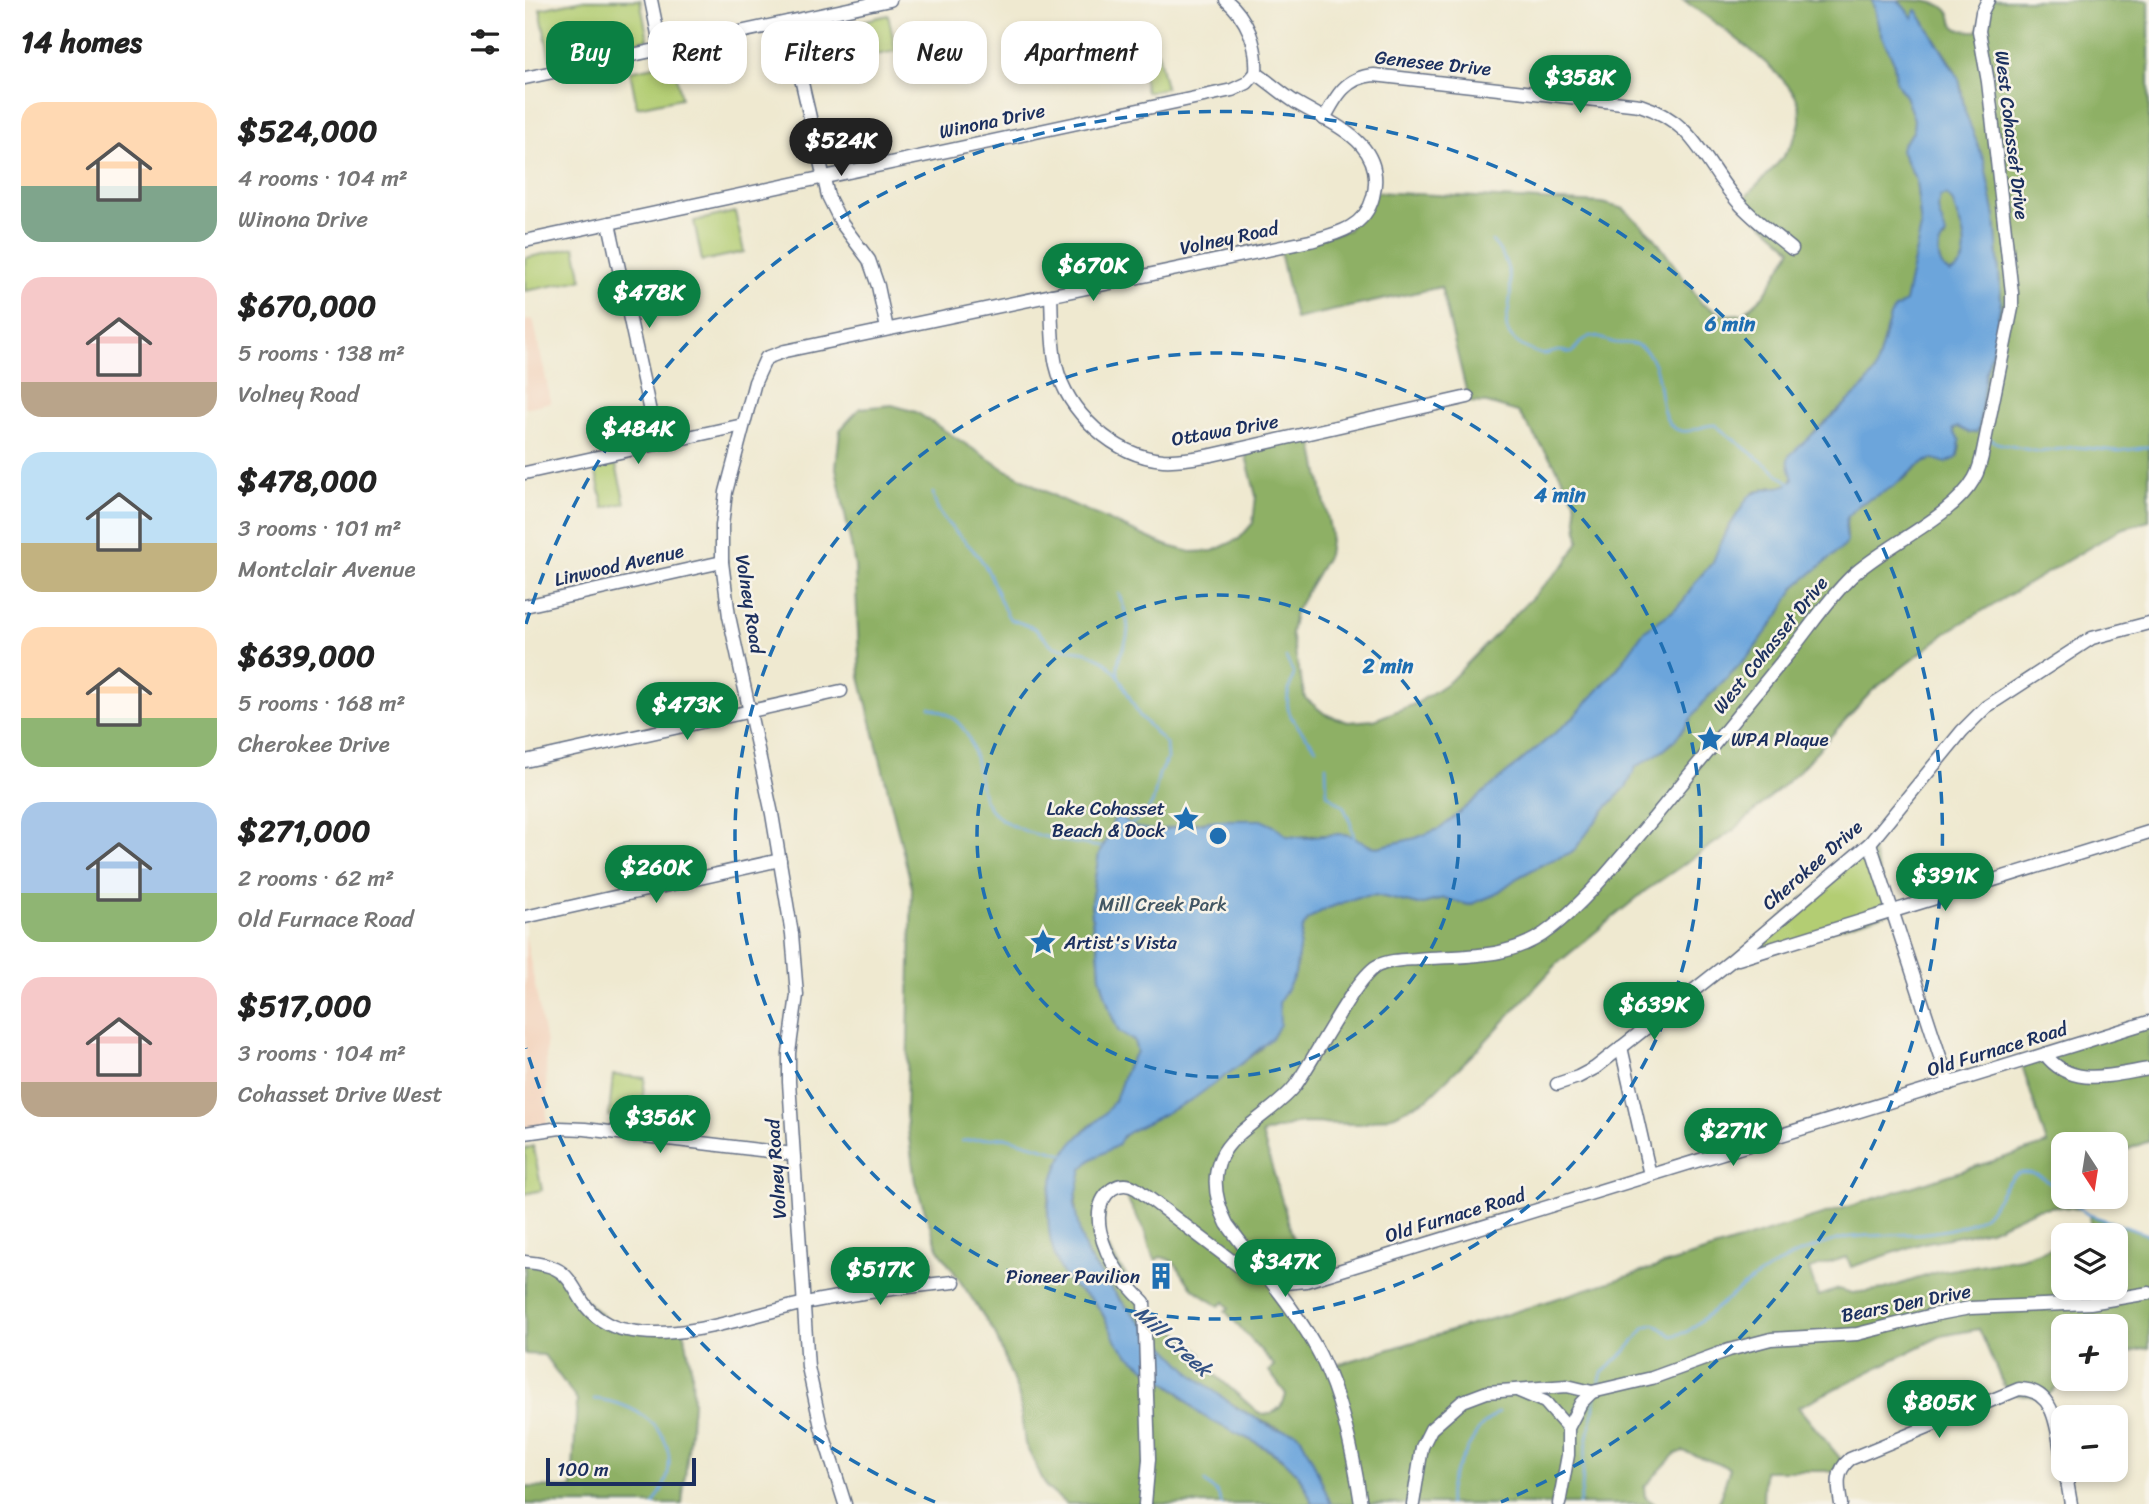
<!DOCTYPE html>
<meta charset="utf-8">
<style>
:root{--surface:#fff;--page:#f2f2f2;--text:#222;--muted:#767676;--accent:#0b8043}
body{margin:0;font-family:Sriracha,sans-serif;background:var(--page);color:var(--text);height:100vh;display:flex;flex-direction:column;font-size:26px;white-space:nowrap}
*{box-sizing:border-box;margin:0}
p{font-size:23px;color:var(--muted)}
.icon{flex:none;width:38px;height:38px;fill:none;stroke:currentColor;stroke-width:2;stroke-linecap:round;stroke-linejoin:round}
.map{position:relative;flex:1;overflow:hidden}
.drawer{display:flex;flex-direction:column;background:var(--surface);width:525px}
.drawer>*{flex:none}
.guide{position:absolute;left:21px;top:21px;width:665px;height:63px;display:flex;gap:14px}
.needle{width:46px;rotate:168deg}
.tools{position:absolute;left:1526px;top:1132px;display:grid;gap:14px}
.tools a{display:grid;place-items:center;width:77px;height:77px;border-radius:14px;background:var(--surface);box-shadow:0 4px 10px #0003;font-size:35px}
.scale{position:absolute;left:21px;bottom:18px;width:150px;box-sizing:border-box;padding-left:7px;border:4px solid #1b2f5e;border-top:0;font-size:19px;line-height:24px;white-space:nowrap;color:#1b2f5e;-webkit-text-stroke:5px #f7f3e8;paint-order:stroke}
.price{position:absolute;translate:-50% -60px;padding:0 16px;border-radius:24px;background:var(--accent);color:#fff;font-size:23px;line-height:46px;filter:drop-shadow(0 2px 4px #0008)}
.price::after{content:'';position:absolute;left:50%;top:42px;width:21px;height:16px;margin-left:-10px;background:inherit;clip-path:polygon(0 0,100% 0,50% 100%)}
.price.current{background:#222;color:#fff}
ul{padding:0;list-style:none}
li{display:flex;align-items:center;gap:21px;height:175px;padding:0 21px}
li span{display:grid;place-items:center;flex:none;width:196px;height:140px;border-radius:21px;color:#555}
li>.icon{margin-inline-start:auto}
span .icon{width:84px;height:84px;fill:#fffc;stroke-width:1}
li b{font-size:30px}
h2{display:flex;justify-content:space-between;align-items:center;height:84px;padding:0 21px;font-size:30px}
.pill{padding:0 24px;border-radius:21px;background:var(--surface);box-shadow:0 4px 10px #0003;font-size:24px;line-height:63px}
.pill.current{background:var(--accent);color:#fff}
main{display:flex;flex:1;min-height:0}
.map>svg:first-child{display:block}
</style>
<main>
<section class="drawer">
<h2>14 homes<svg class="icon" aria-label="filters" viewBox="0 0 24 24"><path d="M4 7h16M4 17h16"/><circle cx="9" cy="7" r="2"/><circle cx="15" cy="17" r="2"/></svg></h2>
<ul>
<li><span style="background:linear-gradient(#ffd9b3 60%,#7fa58c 0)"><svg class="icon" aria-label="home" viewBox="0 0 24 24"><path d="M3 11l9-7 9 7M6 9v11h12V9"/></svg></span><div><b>$524,000</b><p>4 rooms · 104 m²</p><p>Winona Drive</p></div></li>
<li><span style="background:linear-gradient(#f6c9c9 75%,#b9a48a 0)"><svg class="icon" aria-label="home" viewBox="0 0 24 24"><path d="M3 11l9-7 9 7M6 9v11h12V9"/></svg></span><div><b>$670,000</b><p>5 rooms · 138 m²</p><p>Volney Road</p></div></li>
<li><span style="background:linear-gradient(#bfe0f5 65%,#c2b280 0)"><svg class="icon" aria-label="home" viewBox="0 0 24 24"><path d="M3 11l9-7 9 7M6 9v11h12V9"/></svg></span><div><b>$478,000</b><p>3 rooms · 101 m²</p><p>Montclair Avenue</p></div></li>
<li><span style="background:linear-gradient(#ffd9b3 65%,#8fb573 0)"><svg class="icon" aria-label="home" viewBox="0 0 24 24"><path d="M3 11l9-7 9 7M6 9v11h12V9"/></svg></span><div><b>$639,000</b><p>5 rooms · 168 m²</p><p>Cherokee Drive</p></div></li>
<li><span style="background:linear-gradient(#a9c7e8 65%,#8fb573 0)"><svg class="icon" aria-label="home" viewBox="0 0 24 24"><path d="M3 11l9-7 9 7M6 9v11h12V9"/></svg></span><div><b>$271,000</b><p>2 rooms · 62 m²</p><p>Old Furnace Road</p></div></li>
<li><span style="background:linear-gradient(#f6c9c9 75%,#b9a48a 0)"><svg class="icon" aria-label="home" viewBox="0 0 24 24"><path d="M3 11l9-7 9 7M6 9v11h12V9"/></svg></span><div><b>$517,000</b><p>3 rooms · 104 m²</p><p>Cohasset Drive West</p></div></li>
</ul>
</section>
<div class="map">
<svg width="1624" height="1504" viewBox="0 0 1624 1504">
<rect width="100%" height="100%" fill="#f7f3e8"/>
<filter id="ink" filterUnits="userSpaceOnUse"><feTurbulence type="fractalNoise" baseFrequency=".0143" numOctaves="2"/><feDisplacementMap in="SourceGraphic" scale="14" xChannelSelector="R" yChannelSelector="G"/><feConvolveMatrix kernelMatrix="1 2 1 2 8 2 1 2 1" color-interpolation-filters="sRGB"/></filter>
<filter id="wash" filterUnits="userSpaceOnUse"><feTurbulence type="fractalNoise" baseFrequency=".00686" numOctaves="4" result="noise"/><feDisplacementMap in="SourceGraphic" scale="28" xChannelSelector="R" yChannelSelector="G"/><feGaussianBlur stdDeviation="1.57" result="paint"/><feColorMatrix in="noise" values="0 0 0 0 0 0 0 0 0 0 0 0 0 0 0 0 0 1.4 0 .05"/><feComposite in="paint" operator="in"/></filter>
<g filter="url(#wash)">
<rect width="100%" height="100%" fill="#efe9d0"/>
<!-- built -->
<g fill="#f3d4be">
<polygon points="8,319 26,402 0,408 0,321"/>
<polygon points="0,934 21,1043 22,1129 0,1133"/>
</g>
<!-- green -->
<g fill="#b3cd73" stroke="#677e68" stroke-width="2">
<polygon points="59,0 115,0 123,39 25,60 15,9"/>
<polygon points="363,15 371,51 322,61 315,26"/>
<polygon points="633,52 641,88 621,92 614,56"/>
<polygon points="149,62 156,98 112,107 105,71"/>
<polygon points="210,212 219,252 177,261 169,221"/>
<polygon points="50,247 57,280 0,291 0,258"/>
<polygon points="91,465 100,503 79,508 70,469"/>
<polygon points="1345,843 1367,912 1206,961"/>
<polygon points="88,1075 120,1078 115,1119 84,1116"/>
<polygon points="8,1146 17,1190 0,1194 0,1149"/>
</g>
<!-- forest -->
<g fill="#8eb065" stroke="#547062" stroke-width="2" fill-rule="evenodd">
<path d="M1158,0H1347L1355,32L1369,62L1371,81L1380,96L1389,119L1388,132L1378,156L1391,180L1396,227L1380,303L1362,326L1350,372L1339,387L1288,433L1264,465L1268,476L1266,484L1262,487H1246L1229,492L1202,529L1188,562L1172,580L1159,600L1101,658L1064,702L1048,718L916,828L891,838L853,847L845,846L824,835L813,834L771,837L762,836L749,826L717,820H692L668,823L631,831L613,829L603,823L588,821L584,834L574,854L566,902L568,929L573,947L575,976L586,1014L594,1032L609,1041L612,1052C596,1068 598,1094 582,1112C576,1119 568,1123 561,1129C544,1146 533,1164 526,1187C514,1224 536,1266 560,1294C565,1299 570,1303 574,1309C583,1322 588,1339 599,1349C616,1365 636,1377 653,1392C661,1399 667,1408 676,1414C717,1441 772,1450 787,1504H541L522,1488L500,1444L494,1396L470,1333L413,1248L390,1182L381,1115L387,888L335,677L330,566L311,468L315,430L335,408L367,405L391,412L476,467L533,498L640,545L666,552L688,551L714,539L728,523L731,496L719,448L786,433L806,534L803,555L770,612L766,634L780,698L800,714L823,722L849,720L892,703L925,681L1041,563L1054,541L1050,501L1030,465L993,412L962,403L944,402L916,287L770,319L754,247L823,230L849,192L1077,203L1099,209L1129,237L1177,304L1198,315L1218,314L1239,295L1267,249L1214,203C1234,183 1271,151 1275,121C1275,117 1275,109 1274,105C1268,76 1183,17 1158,0Z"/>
<path d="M1373,0C1387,0 1405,0 1417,6C1437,19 1414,31 1453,31L1463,0H1624V521L1596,529L1425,630L1347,691L1271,774L1210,829L1120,891L1033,963L953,1049L903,1098L870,1115L836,1124L774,1123L737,1134L781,1281L744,1278L801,1368L973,1317L1522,1144L1496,1062L1624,1022V1141L1591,1154V1144H1538V1197H1555L1559,1204L1553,1209L1532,1206L1511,1209L1465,1230L1398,1243L1326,1267L1322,1257L1284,1269L1293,1296L1314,1289L1327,1293L1360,1289L1413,1272L1496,1258L1538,1244V1288H1591V1236L1560,1235L1566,1229L1564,1215L1624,1235V1348L1591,1355V1326H1538V1379H1541L1520,1398L1482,1393L1454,1329L1416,1336L1273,1407L1320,1464L1315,1471H1239L1238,1504H1193L1205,1468L1158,1451L1150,1454L1119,1487L1120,1497L1130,1504H806L787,1459L775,1436C697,1412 629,1347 582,1282C574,1271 564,1261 558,1247C548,1221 549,1195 557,1169L559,1164L604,1132L664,1101L736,1049L754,1013L753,1003L770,974L777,929L783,920L798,910L833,897L850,895L894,905L919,898L944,905L969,895L992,878L1020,863L1048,852L1079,810L1102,786L1110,767L1139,750L1150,740L1180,700L1225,654L1254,615L1270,587L1317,548L1322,536L1321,521L1324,514L1331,507L1379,479L1397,463L1409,459L1432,458L1435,447L1428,429L1433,427L1445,433L1452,432L1460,375L1468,347L1476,301L1470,217L1459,161L1440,112L1436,87L1430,70L1397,19L1389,16L1386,18ZM599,1190C603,1204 611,1214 618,1227C624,1239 622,1250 631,1260L635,1257C657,1260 655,1278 670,1290C678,1296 686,1301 694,1306L699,1302L704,1308L700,1311L749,1365L744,1371L761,1394C759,1407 748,1417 734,1413L672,1359L677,1354L619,1302L576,1238L581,1196Z"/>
<path d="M1421,195C1430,201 1429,209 1433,219C1440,234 1447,265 1425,273C1413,269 1412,251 1415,241L1420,239L1413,215L1412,205L1415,197Z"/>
<polygon points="0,1262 24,1266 88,1326 159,1330 167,1372 168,1405 157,1504 0,1504 0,1487 47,1488 52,1400 19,1355 0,1354"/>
</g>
<!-- water -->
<path fill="#6ca5db" stroke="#446a9c" stroke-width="2" fill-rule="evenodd" d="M1347,0H1373L1388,18L1390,10H1392L1434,79L1440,112L1459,161L1470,217L1476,301L1468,347L1460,375L1454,428L1452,432L1445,433L1433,427L1428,429L1429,433L1435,440L1432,458L1421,463L1409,459C1391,462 1380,480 1364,489C1351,497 1332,502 1323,516C1318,525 1322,533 1322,542L1317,548L1270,587L1254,615L1225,654L1180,700L1150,740L1139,750L1111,767L1102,786L1079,810L1048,852L1020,863L992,878L969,895L944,905L919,898L894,905L850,895L833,897L798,910L783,920L777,929L770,974L754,1003L755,1024L748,1037L715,1065L668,1099L604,1132L598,1136L593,1145L567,1159L557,1169L549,1205L555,1234L563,1257L594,1299L668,1375L710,1407L750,1429L770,1432L775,1436L787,1459L806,1504H787C771,1447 718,1442 675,1414C667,1408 661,1398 653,1391C635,1377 604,1360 591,1341C585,1330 581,1318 574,1308C565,1295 551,1292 542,1280C516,1241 517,1181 546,1145C556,1132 571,1124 581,1112C598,1094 596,1068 612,1052L609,1041L594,1032L586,1014L575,976L573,947L568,929L566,902L574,854L584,835L590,818L595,815L607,827L631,831L692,820H736L749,826L762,836L780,838L813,834L824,835L845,846L853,847L891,838L916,828L1048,718L1092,669L1120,630L1148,611L1159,600L1172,580L1188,562L1197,539L1223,497C1239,485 1261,490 1268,480L1263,460L1264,456L1339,387L1350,372L1365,316L1369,310L1380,302L1396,227L1391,180L1376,151L1377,145L1388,132L1389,119L1380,96L1371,81L1369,62L1355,32ZM1421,195C1430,201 1429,209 1433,219C1440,234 1447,265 1425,273C1411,266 1410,245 1421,236C1419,222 1409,213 1415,197Z"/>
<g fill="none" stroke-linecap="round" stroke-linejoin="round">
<!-- stream -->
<g stroke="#6ca5db" stroke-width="2.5">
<path d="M967,241C984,259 988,283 984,307C983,315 980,321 982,329C986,342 1003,350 1016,354C1024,356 1028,350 1036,351C1040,351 1043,353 1047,353L1057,341L1065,336C1074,336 1082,342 1091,343C1099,344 1105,342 1112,345C1146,361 1125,419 1153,430C1166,435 1177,424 1190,425L1266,484"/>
<polyline points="1466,439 1472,443 1514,452 1550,447 1594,451 1624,447"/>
<path d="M408,493C412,524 443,538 459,564C470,581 474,604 485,619L509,628L529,647L562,652L580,661L593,675L614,715L641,744L642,759L634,774L628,802L619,816L605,825"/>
<path d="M761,658L769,674C754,714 766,717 791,748"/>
<path d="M593,675C591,656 598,653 602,637C605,623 599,607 594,594"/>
<path d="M405,707C443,719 447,741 454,777C456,790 458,802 468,812C491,836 544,842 576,847"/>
<polyline points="801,766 802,794 818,806 825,821 829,838"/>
<polyline points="437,1141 480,1137 539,1154"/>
<polyline points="1540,1197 1562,1214 1624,1235"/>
<path d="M1073,1387L1077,1373L1102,1350L1120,1327L1130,1324L1147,1336L1162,1332C1204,1298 1238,1265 1290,1247C1302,1243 1314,1238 1326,1237C1365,1233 1404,1238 1443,1224C1477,1212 1472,1183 1494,1173C1514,1171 1525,1181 1538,1195"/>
<path d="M69,1399C108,1402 152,1428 143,1474C141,1485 134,1495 129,1504"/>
<polyline points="680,1482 692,1493 697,1504"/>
<path d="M924,1504C922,1486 927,1477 936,1461C951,1436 948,1430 974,1412"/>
<polyline points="1054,1504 1057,1490 1059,1458 1071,1397"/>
</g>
</g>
</g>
<g filter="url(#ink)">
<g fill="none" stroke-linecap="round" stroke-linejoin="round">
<defs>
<g id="street">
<polyline points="126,0 136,49"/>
<path d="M701,0C722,18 733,45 731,73"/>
<polyline points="263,22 303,196 317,224 344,260 353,286 362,329"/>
<polyline points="0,78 365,0"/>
<path d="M799,119C811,96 821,77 849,75L1115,105C1172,123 1178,163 1213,202C1229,220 1249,234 1267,249"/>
<polyline points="84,223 132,444"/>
<polyline points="0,241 707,90 722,83 731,73"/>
<path d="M526,295C527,317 526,343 531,365C542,412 589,456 638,460C655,461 670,458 687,455L943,397"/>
<polyline points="0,473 218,425"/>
<polyline points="0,606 197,562"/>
<polyline points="0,761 316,691"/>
<polyline points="1345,843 1424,1084"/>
<polyline points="0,917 255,860"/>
<polyline points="1213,959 1624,832"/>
<polyline points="1096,1047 1125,1175"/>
<path d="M1520,1054C1546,1089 1587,1075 1624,1069"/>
<polyline points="1032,1084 1053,1077 1070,1068 1206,961 1345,843 1437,731 1461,707 1567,638 1624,623"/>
<polyline points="0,1133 35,1128 60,1129 268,1154"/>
<path d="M0,1262C10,1263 22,1264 31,1269C44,1275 50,1290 58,1302C68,1317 84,1327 101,1330C157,1342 226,1315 280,1303C329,1293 379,1287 429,1282"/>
<polyline points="994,1391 1020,1402 1043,1428"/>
<polyline points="1540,1470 1546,1504"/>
<path d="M320,1504L296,1427L283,1367L264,1082V1053L272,995L267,934L247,814L204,616L197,562V526L201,492L230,382L241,358L260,351L785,241C811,234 840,228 848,197C862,142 808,125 770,102C756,93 744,82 731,73"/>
<path d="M620,1504L624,1459L619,1302C610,1293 601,1284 594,1273C579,1252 561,1209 587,1189C596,1183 604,1184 612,1189L719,1270L759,1283L781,1281L1624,1022"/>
<path d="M836,1504C829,1456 816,1398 795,1355C771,1308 733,1267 702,1224C692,1204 686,1179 696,1157C707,1131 751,1111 770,1086C789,1060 830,978 852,966C864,960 878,960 892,959C938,955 987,960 1025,929C1064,899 1096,856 1128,819C1175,762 1221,705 1268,648C1287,624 1305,597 1327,576C1360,545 1428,517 1449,479C1455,469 1457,457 1459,446L1487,308V293L1463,82L1454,31L1457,12L1463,0"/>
<polyline points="888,1504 897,1447 906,1429 938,1401 962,1392 1042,1386 1067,1392 1127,1378 1204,1350 1246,1339 1332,1334 1408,1315 1445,1308 1565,1303 1624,1293"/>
<polyline points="1034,1504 1043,1455 1043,1428 1056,1403 1067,1392"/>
<path d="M1316,1504C1313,1486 1310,1472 1325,1459L1494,1389C1533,1389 1532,1435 1538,1463"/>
</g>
</defs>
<!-- street casing -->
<use href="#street" stroke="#657086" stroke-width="15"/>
<!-- street -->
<use href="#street" stroke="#fff" stroke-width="12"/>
</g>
</g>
<!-- distance rings -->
<g fill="none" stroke="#1f6fb2" stroke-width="3.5" stroke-dasharray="12 9">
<circle cx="693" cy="836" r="241"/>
<circle cx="693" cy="836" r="483"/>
<path d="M410 1502A724 724 0 0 1 1 1048M1 624A724 724 0 1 1 976 1502"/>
</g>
<!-- icons -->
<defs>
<symbol id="sight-bare" viewBox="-9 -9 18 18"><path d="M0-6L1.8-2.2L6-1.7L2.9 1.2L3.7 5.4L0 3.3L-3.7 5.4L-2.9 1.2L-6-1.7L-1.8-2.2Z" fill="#1f6fb2" stroke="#f7f3e8" stroke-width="2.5" paint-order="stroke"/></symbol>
<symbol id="building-bare" viewBox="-9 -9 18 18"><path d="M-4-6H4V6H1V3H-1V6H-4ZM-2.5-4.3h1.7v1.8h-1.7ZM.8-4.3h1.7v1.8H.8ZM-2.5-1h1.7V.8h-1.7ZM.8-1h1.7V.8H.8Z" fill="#1f6fb2" stroke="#f7f3e8" stroke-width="2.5" paint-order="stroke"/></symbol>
</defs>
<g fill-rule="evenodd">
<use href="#sight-bare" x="1166" y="720" width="38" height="38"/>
<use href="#sight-bare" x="642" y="800" width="38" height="38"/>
<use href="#sight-bare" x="499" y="923" width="38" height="38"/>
<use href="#building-bare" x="617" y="1257" width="38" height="38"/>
</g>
<g text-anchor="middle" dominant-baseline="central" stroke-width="5" stroke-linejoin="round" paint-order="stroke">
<!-- street labels -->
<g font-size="19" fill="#1b2f5e" stroke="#f7f3e8">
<text transform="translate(908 63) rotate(6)">Genesee Drive</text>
<text transform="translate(467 121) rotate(-12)">Winona Drive</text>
<text transform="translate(1487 135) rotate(83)">West Cohasset Drive</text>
<text transform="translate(704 238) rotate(-12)">Volney Road</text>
<text transform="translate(700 430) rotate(-10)">Ottawa Drive</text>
<text transform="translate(94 565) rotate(-13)">Linwood Avenue</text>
<text transform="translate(225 604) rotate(81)">Volney Road</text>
<text transform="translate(1245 645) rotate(-51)">West Cohasset Drive</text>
<text transform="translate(1287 865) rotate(-41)">Cherokee Drive</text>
<text transform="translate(1472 1049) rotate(-17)">Old Furnace Road</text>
<text transform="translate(251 1169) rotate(-94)">Volney Road</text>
<text transform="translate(930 1215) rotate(-17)">Old Furnace Road</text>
<text transform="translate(1381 1303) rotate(-11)">Bears Den Drive</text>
</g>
<!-- poi labels -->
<g font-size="19" fill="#1b2f5e" stroke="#f7f3e8" text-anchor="start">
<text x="1206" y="739">WPA Plaque</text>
<text x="640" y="808" text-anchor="end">Lake Cohasset<tspan x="640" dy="22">Beach &amp; Dock</tspan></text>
<text x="539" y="942">Artist's Vista</text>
<text x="615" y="1276" text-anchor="end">Pioneer Pavilion</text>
</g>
<!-- park labels -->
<g font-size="19" fill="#415663" stroke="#f7f3e8">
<text x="638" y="904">Mill Creek Park</text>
</g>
<!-- water labels -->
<g font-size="21" font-style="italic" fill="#335284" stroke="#f7f3e8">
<text transform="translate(648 1341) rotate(42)">Mill Creek</text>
</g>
</g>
<circle cx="693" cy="836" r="10" fill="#1f6fb2" stroke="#f7f3e8" stroke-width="3.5"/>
<g font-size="21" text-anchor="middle" font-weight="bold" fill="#1f6fb2" stroke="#f7f3e8" stroke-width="5" stroke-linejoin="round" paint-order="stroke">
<text x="1205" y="331">6 min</text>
<text x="1035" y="502">4 min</text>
<text x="863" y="673">2 min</text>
</g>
</svg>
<div class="tools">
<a><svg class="needle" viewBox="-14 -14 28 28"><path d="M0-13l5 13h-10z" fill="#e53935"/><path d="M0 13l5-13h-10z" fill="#767676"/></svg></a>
<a><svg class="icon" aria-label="layers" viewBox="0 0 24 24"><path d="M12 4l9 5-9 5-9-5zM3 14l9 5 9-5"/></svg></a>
<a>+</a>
<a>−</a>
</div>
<div class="scale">100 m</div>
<b class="price" style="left:1055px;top:115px">$358K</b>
<b class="price current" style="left:316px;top:178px">$524K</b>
<b class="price" style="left:568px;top:303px">$670K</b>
<b class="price" style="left:124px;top:330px">$478K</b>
<b class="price" style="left:113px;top:466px">$484K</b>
<b class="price" style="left:162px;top:742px">$473K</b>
<b class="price" style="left:131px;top:905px">$260K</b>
<b class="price" style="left:1420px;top:913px">$391K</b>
<b class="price" style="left:1129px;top:1042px">$639K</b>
<b class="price" style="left:135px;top:1155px">$356K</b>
<b class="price" style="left:1208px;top:1168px">$271K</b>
<b class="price" style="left:760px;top:1299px">$347K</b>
<b class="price" style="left:355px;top:1307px">$517K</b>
<b class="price" style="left:1414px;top:1440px">$805K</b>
<div class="guide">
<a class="pill current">Buy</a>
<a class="pill">Rent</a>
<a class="pill">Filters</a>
<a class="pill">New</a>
<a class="pill">Apartment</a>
</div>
</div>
</main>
